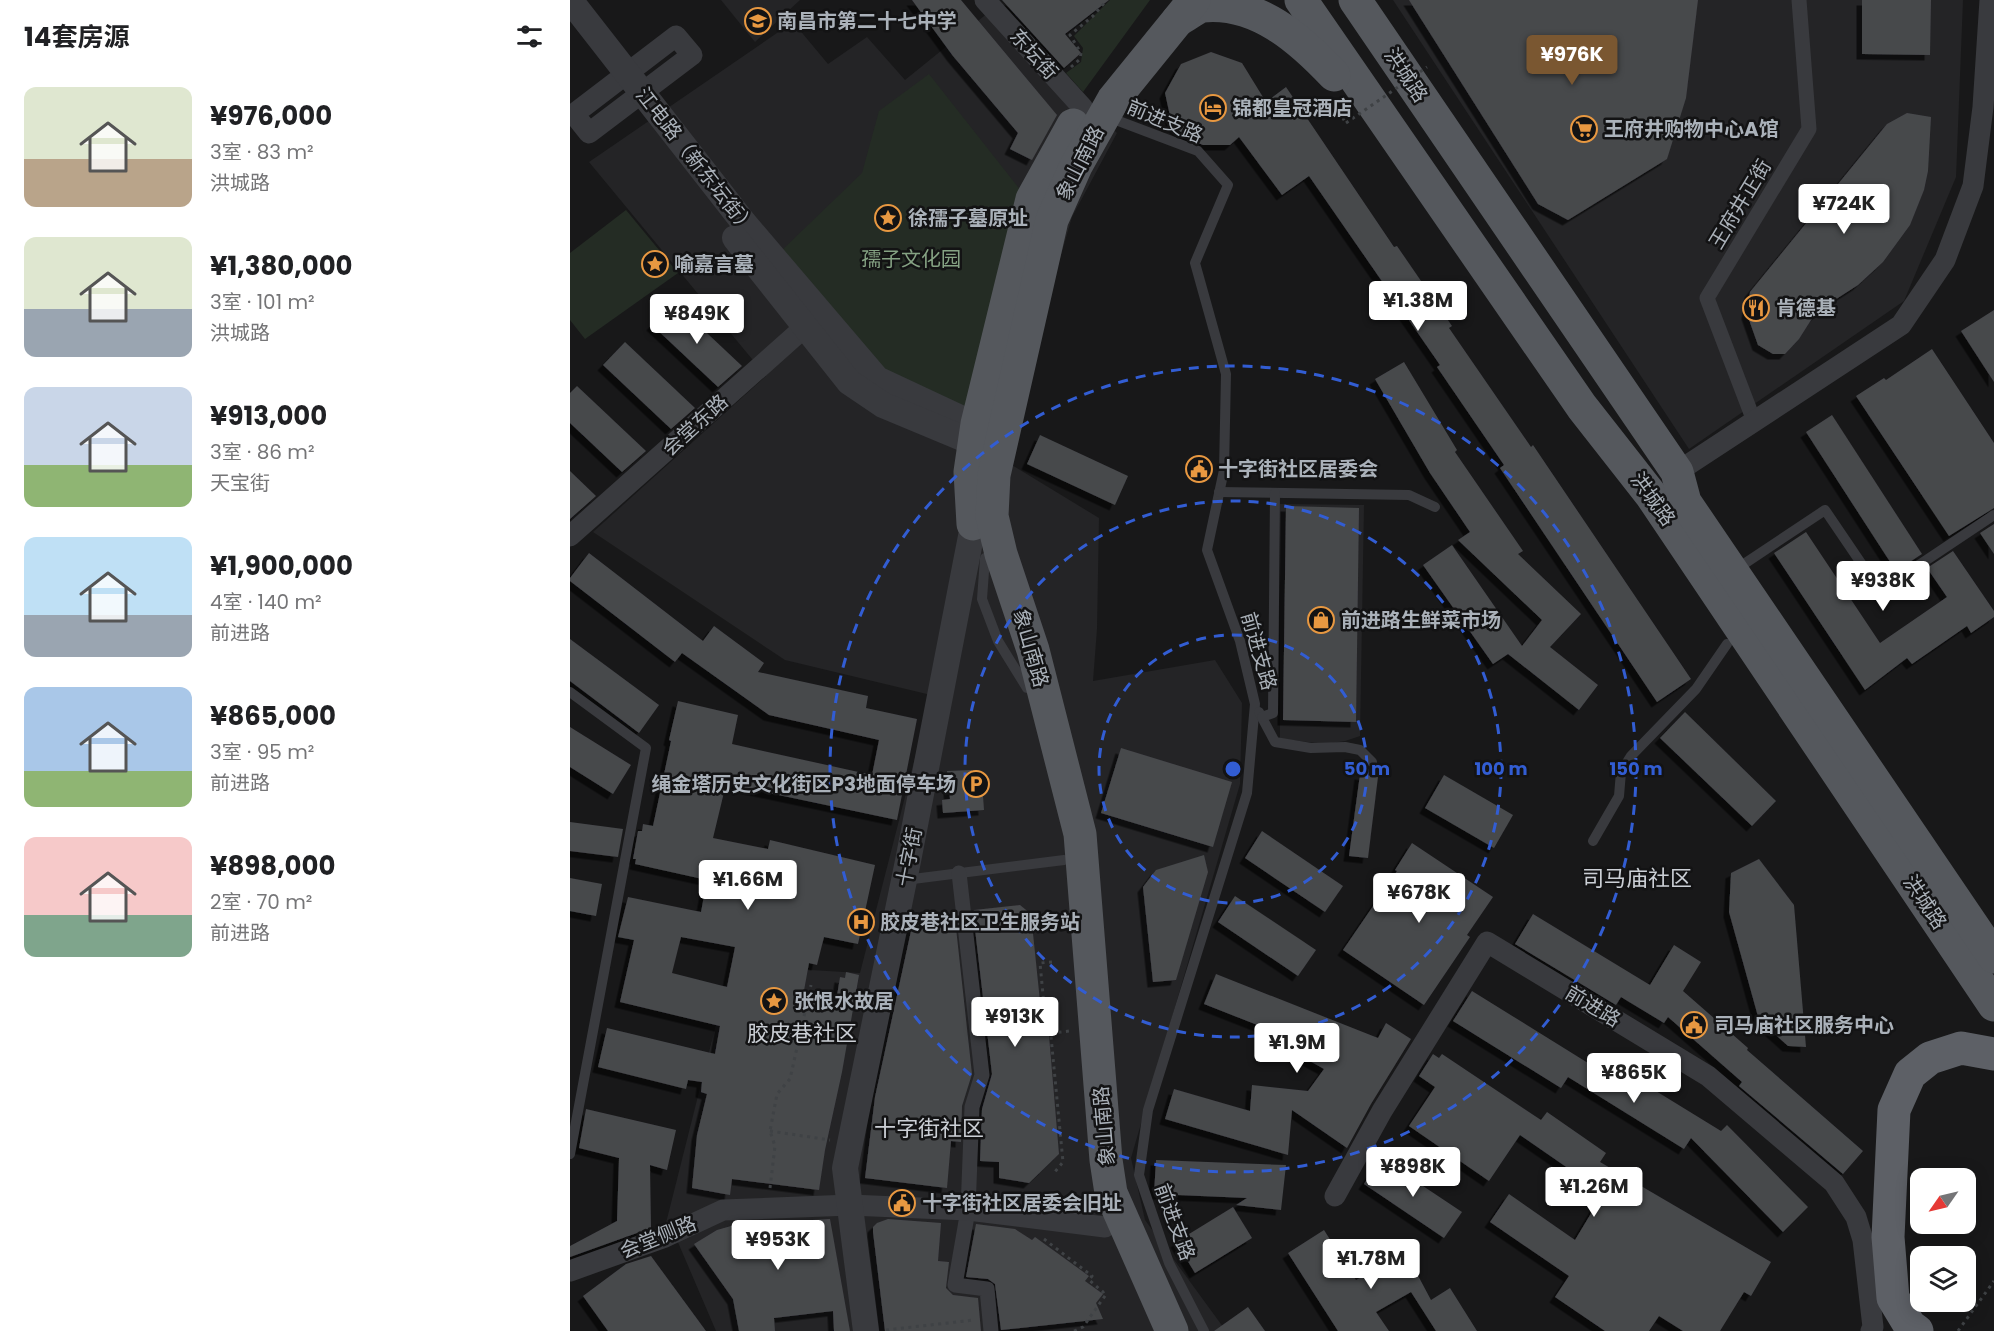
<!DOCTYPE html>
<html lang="zh">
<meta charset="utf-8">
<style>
:root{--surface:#fff;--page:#f2f2f2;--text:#202124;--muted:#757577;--accent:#7a5731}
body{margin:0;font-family:Poppins,"Noto Sans SC",sans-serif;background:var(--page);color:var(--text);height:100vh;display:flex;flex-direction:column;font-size:22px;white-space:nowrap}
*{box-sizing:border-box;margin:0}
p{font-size:20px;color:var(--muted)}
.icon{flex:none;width:33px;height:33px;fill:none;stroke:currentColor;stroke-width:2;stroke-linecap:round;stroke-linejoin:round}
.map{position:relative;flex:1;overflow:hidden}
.panel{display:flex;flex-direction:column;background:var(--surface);width:570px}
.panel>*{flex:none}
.needle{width:39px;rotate:236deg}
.buttons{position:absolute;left:1340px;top:1168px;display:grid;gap:12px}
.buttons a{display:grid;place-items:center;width:66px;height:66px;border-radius:12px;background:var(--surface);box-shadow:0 3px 15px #0003;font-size:30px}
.price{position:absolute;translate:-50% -51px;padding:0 14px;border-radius:6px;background:#fff;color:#222;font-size:20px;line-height:39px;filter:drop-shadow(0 2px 3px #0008)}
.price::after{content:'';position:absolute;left:50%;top:36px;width:18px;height:14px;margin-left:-9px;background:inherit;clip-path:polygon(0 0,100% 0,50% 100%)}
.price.current{background:var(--accent);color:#fff}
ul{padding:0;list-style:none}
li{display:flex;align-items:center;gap:18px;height:150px;padding:0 24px}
li span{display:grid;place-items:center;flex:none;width:168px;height:120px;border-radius:12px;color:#555}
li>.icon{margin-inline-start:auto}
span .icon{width:72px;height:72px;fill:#fffc;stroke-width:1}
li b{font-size:26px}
h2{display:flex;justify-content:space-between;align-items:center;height:72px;padding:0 24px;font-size:26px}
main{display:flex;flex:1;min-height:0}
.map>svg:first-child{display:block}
</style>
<main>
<section class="panel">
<h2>14套房源<svg class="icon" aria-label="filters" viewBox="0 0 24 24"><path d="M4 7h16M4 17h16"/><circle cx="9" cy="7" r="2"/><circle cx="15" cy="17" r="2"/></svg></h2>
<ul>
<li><span style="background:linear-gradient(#dfe7d0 60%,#b9a48a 0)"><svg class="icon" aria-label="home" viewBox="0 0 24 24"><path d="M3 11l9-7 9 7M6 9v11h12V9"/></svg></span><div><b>¥976,000</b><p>3室 · 83 m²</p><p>洪城路</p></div></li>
<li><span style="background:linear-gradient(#dfe7d0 60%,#9aa5b1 0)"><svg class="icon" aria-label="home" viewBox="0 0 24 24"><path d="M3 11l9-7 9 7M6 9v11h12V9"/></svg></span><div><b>¥1,380,000</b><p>3室 · 101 m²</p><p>洪城路</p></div></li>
<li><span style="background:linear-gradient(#c9d6e8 65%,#8fb573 0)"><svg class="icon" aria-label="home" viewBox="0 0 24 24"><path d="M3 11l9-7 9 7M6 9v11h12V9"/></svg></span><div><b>¥913,000</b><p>3室 · 86 m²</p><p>天宝街</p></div></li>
<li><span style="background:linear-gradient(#bfe0f5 65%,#9aa5b1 0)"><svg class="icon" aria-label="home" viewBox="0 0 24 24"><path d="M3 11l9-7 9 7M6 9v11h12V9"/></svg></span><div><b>¥1,900,000</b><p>4室 · 140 m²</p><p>前进路</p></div></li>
<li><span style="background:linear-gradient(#a9c7e8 70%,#8fb573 0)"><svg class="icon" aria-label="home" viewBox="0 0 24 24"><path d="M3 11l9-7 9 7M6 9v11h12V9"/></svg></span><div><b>¥865,000</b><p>3室 · 95 m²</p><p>前进路</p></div></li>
<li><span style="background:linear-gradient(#f6c9c9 65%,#7fa58c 0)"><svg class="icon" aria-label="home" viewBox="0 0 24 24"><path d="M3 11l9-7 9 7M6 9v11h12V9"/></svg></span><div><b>¥898,000</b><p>2室 · 70 m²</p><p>前进路</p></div></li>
</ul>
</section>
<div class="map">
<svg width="1424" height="1331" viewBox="0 0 1424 1331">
<defs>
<filter id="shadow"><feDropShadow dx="-5.5" dy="5.5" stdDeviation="0" flood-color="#0009"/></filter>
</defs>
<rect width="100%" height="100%" fill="#181819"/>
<!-- built -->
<g fill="#242426">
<polygon points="151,0 230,0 185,42"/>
<polygon points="823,0 1393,0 1386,177 1334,301 1119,449"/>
<polygon points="419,12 547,133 502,217 432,459 529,518 527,629 523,681 645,660 672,703 670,784 561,1158 575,1220 656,1331 146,1331 107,1240 96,1223 161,965 290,973 361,695 215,660 23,532 196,376 19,162 223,22 258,64 297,37 335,80"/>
<polygon points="710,504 794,505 790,736 775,741 756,744 710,739"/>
</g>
<!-- green -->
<g fill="#242c24">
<polygon points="540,0 580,0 513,92 496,73 511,62 513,48 504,36"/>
<polygon points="359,74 455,196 402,415 311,373 208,254 292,173 309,111"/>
<polygon points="56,210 108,273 15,339 0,320 0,253"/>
</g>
<!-- building -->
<g fill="#47484c" fill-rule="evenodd" filter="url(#shadow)">
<polygon points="342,0 391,0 487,115 462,160 440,149 448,133 383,56"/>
<polygon points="432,0 539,0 495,34 511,53 494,68"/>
<polygon points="839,0 1128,0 1116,98 1097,159 998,220 968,204"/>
<polygon points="1292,0 1361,0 1360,55 1292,54"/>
<polygon points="641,52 672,63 696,102 716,87 824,247 827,246 882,326 879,328 961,447 963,445 1121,679 1087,702 930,468 934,465 867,367 870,365 739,176 712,195 669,137 660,145 633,145 621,140 602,125 595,93 611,64"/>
<polygon points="1337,113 1361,117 1358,171 1354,190 1340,225 1313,262 1288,285 1260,303 1241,320 1229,339 1215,354 1203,354 1188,345 1177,314 1180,292 1317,124"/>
<polygon points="104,302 172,366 148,387 82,325"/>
<polygon points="1424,310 1424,382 1391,331"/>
<polygon points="55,342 125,408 101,429 33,365"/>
<polygon points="1362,349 1424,443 1424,508 1379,536 1286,396 1314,378 1316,380"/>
<polygon points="834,362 887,450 885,452 953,551 948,554 1011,614 980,647 1028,685 1009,710 938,654 923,664 853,565 882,545 952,646 972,620 888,540 900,532 860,473 805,379"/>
<polygon points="7,386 76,451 52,472 0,423 0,393"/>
<polygon points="1262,415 1352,554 1326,571 1236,432"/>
<polygon points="470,435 558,476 545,505 457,464"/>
<polygon points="0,471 26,496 0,519"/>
<polygon points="716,506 789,508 786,722 713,720"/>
<polygon points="1424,524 1424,554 1410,533"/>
<polygon points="1236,532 1310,643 1377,597 1357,568 1383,551 1424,611 1424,617 1401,633 1397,626 1342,664 1337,658 1295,690 1204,553"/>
<path d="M19,553L133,641L144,626L194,663L188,672L298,696L296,708L347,719L327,820L156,784L143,838L198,849L200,840L305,865L288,944L254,937L247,965L239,963L233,996L266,1002L270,977L275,978L276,972L289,975L272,1072L255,1150L249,1190L162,1179L160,1195L122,1188L127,1135L137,1094L131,1092L132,1082L118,1080L116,1089L28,1067L37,1028L145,1054L150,1026L50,1002L64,940L48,937L58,897L131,912L137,880L65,864L66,859H63L68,831H72L73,824L83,826L101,741L99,740L108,701L168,715L162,744L302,775L309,740L199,715L112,653L105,662L0,581V578ZM111,937L165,947L157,987L102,973Z"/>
<polygon points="0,639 89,705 69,733 0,681"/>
<polygon points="1115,712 1206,801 1182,826 1090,738"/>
<polygon points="0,727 61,765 43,794 0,767"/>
<polygon points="551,748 662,782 643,847 531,813"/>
<polygon points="402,770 404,797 413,796 414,810 373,813 372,800 380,799 377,771"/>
<polygon points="790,774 808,777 798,858 779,856"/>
<polygon points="874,775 943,815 924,848 855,808"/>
<polygon points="0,822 53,829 48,857 0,851"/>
<polygon points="692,831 773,886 755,912 675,858"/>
<polygon points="842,843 923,897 897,935 900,937 854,1005 773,950 827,871 825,870"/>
<polygon points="634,855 638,872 606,980 583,982 573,887 586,870"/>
<polygon points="1189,859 1224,905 1236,1047 1218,1046 1189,1020 1159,912 1161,873"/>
<polygon points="0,878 32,884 26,916 0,911"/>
<polygon points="665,896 746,950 728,976 648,922"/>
<polygon points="450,905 461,914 471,1011 477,1012 489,1154 459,1183 429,1178 429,1162 410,1161 412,1109 422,1074 403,912 404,910"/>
<polygon points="963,914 1080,985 1104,945 1131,962 1113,991 1178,1048 1177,1050 1293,1151 1273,1174 1169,1086 1172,1082 1098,1017 1094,1023 1051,997 1046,1005 945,944"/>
<polygon points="344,917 386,928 402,1074 392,1106 391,1142 381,1141 377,1188 295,1178 305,1097"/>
<polygon points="646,974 808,1038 816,1023 841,1039 801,1104 777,1148 722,1110 718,1155 595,1119 604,1089 680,1111 682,1085 738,1091 754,1069 731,1056 738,1045 634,1004"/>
<polygon points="902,991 1018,1063 1024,1053 1151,1131 1157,1125 1238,1207 1213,1232 1121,1138 1114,1149 998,1077 991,1088 883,1021"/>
<polygon points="863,1054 869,1058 872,1054 971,1120 977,1112 1036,1153 1030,1162 1201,1262 1181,1296 1174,1292 1150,1331 1113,1331 1089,1316 1079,1331 1035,1331 985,1297 999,1276 920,1222 939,1194 1005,1240 1026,1205 1024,1204 1031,1191 950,1135 919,1181 839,1126 865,1087 849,1076"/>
<polygon points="16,1109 106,1130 97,1170 80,1165 81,1228 0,1257 0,1246 47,1221 49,1158 9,1148"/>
<polygon points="811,1158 892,1212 874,1238 794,1184"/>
<polygon points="586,1160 716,1165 711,1210 666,1205 677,1198 584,1194"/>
<polygon points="663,1207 682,1238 625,1273 606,1242"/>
<polygon points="260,1219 280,1331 264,1331 263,1311 204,1318 205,1331 169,1331 163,1299 124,1244 147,1230 168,1224"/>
<polygon points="318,1219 371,1223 368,1261 379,1262 376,1288 383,1295 408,1298 411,1331 315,1331 303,1232 303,1227 307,1223"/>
<polygon points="406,1224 445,1229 462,1240 465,1237 519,1276 515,1281 533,1294 526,1303 533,1319 431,1330 425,1284 418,1279 396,1277"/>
<polygon points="754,1230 786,1280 836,1253 861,1300 880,1288 907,1331 866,1331 841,1292 806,1312 819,1331 768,1331 718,1253"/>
<polygon points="81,1256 136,1331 38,1331 13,1296 56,1264"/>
<polygon points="678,1307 695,1331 644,1331"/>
</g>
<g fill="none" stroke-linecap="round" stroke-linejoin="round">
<!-- path -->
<g stroke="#3f4245" stroke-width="3" stroke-dasharray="3 4.5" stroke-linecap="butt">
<polyline points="501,67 510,59 511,53 500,35 523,16 537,0"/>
<polyline points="760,99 776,123"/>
<polyline points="482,962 470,963 474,1005 478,1005 493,1162 484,1173"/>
<polyline points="481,1033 500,1031"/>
<polyline points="200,1131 260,1140"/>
<polyline points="200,1188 205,1146 200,1131 207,1094 220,1079 241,985"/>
<polyline points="474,1239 522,1276 519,1280 533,1292 535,1296"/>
<polyline points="316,1330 404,1320"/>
<polyline points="504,1331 513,1327 537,1293"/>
<polyline points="1388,1331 1424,1281"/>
</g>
<!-- service -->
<g stroke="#393a3e" stroke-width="10">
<polyline points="538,117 628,151 658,185 625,263 656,374 654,470 637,550 670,641 685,704 677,793 578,1110 569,1175 599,1263 634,1331"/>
<polyline points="649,492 839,495 865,507"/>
<polyline points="415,558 412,599 428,641 457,688"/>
<polyline points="1165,570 1255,510 1310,591 1424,515"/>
<polyline points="0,692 76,748 0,1154"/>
<polyline points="689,712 705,742 741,748 775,747 790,750 802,762"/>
<polyline points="692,717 703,713 705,493"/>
<polyline points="1023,841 1049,796 1051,772 1061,756 1126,689 1157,644"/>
<polyline points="335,880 494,860"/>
</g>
<!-- pedestrian -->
<g stroke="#393a3e" stroke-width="15">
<polyline points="1184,421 1137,298 1239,129 1229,0"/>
<polyline points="389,873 412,1075 402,1107 398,1210 385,1285 417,1289 421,1331"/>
</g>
<!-- minor -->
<g stroke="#393a3e" stroke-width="21">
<polyline points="415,0 513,108"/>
<polygon points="106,36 122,55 19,133 4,114"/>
<polyline points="1107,472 1331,325 1375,260 1403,186 1413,107 1420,0"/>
<polyline points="0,536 246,317"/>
<polyline points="765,1196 812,1111 917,942 1138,1076 1264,1183 1286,1217 1293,1240 1303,1327 1301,1331"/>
<polyline points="0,1271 95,1237 153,1210 280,1205 398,1210 535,1227"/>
</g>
<!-- tertiary -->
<g stroke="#393a3e" stroke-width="26">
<polyline points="0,0 174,223 307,379 401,423 425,428"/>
<polyline points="165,238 279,382 313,405 421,450"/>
<polyline points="296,1331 275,1168 338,861 403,526"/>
</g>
<!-- primary -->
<g stroke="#55585d" stroke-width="33">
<polyline points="731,0 1012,407 1081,495 1424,1005"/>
<polyline points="785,0 1107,472 1115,502 1424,957"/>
<path d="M608,20C616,16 624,9 632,6C687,0 731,40 764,75"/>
<polyline points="403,524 400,472 407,424 462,199 503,125"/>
<polyline points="602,1331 541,1193 536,1160 510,834 463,650 431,554 422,516 424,475 482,220 506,166 543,100 624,0"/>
</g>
<!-- trunk -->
<polyline stroke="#5d6066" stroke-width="33" points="1347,1331 1340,1326 1323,1298 1318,1237 1324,1110 1340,1074 1360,1058 1391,1048 1424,1054"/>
<!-- path-bridge -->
<polyline stroke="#3f4245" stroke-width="3" stroke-dasharray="3 4.5" stroke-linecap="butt" points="776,123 857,67"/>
</g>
<!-- distance rings -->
<g fill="none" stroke="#325dd3" stroke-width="3" stroke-dasharray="10 8">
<circle cx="663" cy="769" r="134"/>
<circle cx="663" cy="769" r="268"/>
<circle cx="663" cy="769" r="403"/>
</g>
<!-- icons -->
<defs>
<symbol id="school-ring" viewBox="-11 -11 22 22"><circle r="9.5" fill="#131314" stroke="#e89841" stroke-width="1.5"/><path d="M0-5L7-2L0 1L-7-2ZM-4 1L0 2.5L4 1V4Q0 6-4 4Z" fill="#e89841"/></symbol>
<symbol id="hotel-ring" viewBox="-11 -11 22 22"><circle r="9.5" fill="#131314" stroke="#e89841" stroke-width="1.5"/><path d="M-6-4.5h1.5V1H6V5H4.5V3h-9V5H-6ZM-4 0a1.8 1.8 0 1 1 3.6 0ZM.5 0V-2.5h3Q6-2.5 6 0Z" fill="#e89841"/></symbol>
<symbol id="supermarket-ring" viewBox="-11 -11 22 22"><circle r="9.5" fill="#131314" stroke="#e89841" stroke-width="1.5"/><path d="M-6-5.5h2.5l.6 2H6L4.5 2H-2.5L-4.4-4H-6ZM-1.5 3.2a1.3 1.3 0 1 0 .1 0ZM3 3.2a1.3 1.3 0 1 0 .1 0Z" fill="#e89841"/></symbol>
<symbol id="sight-ring" viewBox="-11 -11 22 22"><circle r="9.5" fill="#131314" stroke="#e89841" stroke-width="1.5"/><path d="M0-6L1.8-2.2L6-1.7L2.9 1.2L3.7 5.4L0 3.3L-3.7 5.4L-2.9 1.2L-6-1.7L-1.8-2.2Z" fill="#e89841"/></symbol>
<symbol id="restaurant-ring" viewBox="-11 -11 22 22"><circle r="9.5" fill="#131314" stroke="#e89841" stroke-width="1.5"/><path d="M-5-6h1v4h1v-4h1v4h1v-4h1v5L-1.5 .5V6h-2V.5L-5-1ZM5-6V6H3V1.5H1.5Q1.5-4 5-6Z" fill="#e89841"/></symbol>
<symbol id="civic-ring" viewBox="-11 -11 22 22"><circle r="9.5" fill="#131314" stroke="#e89841" stroke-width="1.5"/><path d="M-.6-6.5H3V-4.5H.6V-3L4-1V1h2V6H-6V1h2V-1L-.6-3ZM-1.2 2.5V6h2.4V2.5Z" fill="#e89841"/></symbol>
<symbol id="shop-ring" viewBox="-11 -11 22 22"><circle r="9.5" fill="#131314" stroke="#e89841" stroke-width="1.5"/><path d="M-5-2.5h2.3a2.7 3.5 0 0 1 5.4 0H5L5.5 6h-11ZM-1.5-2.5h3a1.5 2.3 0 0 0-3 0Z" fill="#e89841"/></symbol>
<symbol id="parking-ring" viewBox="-11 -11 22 22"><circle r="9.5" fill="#131314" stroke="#e89841" stroke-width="1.5"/><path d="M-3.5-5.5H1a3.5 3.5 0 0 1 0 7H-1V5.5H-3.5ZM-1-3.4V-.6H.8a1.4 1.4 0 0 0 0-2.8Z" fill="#e89841"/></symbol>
<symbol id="hospital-ring" viewBox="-11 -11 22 22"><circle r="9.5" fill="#131314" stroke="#e89841" stroke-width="1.5"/><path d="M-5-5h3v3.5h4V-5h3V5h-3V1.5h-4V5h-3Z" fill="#e89841"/></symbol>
</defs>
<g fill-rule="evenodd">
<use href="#school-ring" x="173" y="6" width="30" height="30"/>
<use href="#hotel-ring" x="628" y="93" width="30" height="30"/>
<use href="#supermarket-ring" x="999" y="114" width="30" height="30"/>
<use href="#sight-ring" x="303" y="203" width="30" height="30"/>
<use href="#sight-ring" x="70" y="249" width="30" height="30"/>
<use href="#restaurant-ring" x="1171" y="293" width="30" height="30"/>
<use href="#civic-ring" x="614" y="454" width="30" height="30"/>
<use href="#shop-ring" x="736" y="605" width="30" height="30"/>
<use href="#parking-ring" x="391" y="769" width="30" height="30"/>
<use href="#hospital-ring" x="276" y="907" width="30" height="30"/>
<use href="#sight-ring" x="189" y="986" width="30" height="30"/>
<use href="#civic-ring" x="1109" y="1010" width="30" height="30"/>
<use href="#civic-ring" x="317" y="1188" width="30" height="30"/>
</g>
<g text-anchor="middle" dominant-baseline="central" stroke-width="5" stroke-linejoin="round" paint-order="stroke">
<!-- poi labels -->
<g font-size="20" font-weight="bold" fill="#aab1b9" stroke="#131314" text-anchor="start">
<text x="207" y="21">南昌市第二十七中学</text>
<text x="662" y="108">锦都皇冠酒店</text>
<text x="1034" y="129">王府井购物中心A馆</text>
<text x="338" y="218">徐孺子墓原址</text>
<text x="104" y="264">喻嘉言墓</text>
<text x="1206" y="308">肯德基</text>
<text x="648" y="469">十字街社区居委会</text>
<text x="771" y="620">前进路生鲜菜市场</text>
<text x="386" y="784" text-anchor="end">绳金塔历史文化街区P3地面停车场</text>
<text x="310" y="922">胶皮巷社区卫生服务站</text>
<text x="224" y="1001">张恨水故居</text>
<text x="1144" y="1025">司马庙社区服务中心</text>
<text x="352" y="1203">十字街社区居委会旧址</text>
</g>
<!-- street labels -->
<g font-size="20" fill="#aab1b9" stroke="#131314">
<text transform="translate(464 54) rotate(48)">东坛街</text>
<text transform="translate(836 75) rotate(56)">洪城路</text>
<text transform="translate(595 121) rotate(23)">前进支路</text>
<text transform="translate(126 161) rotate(52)">江电路（新东坛街）</text>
<text transform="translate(510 163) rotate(-63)">象山南路</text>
<text transform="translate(1170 204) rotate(-59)">王府井正街</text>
<text transform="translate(125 425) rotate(-42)">会堂东路</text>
<text transform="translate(1083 499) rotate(54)">洪城路</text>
<text transform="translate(461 648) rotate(74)">象山南路</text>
<text transform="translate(689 651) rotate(74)">前进支路</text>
<text transform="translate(339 857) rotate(-79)">十字街</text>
<text transform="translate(1355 902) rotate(56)">洪城路</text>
<text transform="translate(1023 1006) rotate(31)">前进路</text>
<text transform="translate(534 1126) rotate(-95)">象山南路</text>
<text transform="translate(605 1222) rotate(70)">前进支路</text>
<text transform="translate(88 1237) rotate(-22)">会堂侧路</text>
</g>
<!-- park labels -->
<g font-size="20" fill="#85a283" stroke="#131314">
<text x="341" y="259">孺子文化园</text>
</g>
<!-- quarter labels -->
<g font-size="22" fill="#cbcfd5" stroke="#131314">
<text x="1067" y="878">司马庙社区</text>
<text x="232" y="1033">胶皮巷社区</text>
<text x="359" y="1128">十字街社区</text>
</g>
</g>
<circle cx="663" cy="769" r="9" fill="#325dd3" stroke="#131314" stroke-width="3"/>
<g font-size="18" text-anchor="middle" font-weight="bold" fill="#325dd3" stroke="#131314" stroke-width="5" stroke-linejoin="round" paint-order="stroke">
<text x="797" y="775">50 m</text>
<text x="931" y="775">100 m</text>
<text x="1066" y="775">150 m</text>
</g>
</svg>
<div class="buttons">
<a><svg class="needle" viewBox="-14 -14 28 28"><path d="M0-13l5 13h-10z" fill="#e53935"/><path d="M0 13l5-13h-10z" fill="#757577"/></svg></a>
<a><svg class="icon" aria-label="layers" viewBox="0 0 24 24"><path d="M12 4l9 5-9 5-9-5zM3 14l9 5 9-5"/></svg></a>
</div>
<b class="price current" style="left:1002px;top:86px">¥976K</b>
<b class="price" style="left:1274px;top:235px">¥724K</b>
<b class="price" style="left:848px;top:332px">¥1.38M</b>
<b class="price" style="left:127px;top:345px">¥849K</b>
<b class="price" style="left:1313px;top:612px">¥938K</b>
<b class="price" style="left:178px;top:911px">¥1.66M</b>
<b class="price" style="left:849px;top:924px">¥678K</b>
<b class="price" style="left:445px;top:1048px">¥913K</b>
<b class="price" style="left:727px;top:1074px">¥1.9M</b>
<b class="price" style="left:1064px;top:1104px">¥865K</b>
<b class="price" style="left:843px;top:1198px">¥898K</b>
<b class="price" style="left:1024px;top:1218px">¥1.26M</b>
<b class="price" style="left:208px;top:1271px">¥953K</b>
<b class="price" style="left:801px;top:1290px">¥1.78M</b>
</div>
</main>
